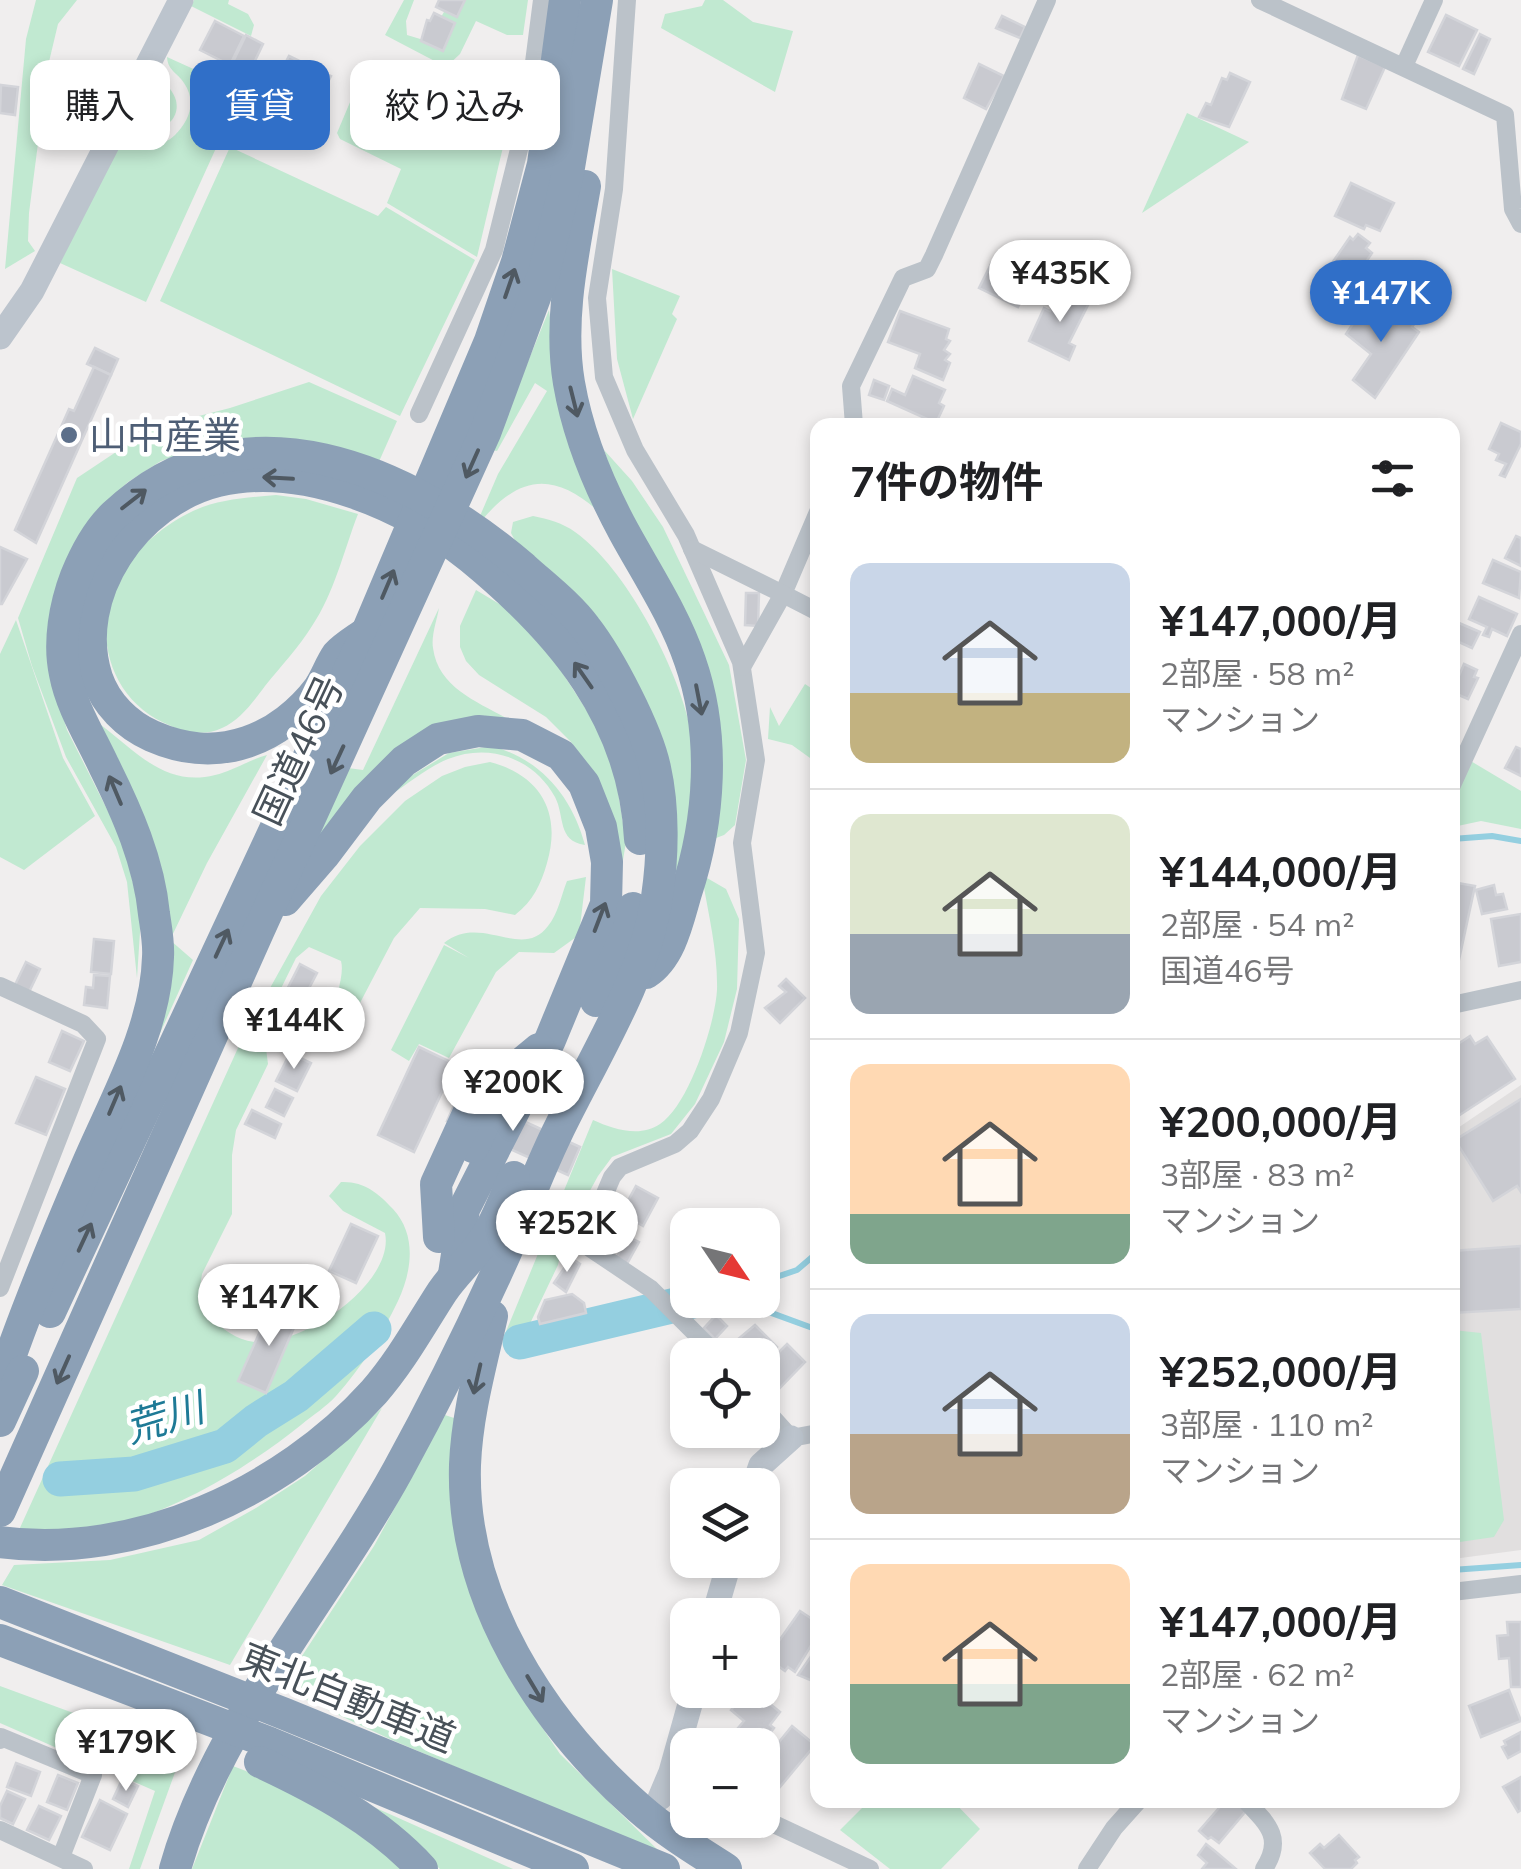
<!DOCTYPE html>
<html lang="ja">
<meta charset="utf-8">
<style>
:root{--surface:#fff;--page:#f6f6f6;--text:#202124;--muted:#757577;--line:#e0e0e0;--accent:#306fc8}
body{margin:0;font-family:Mulish,"Noto Sans JP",sans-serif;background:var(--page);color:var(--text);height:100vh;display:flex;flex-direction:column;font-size:38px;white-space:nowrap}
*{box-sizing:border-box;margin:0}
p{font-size:32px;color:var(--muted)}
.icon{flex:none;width:55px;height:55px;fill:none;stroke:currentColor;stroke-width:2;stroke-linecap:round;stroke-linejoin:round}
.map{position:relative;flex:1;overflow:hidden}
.sheet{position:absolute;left:810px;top:418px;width:650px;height:1390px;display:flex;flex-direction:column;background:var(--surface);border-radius:20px;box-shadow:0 5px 15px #0003}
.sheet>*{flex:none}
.top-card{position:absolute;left:30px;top:60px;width:630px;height:90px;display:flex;gap:20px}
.needle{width:65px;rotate:125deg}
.tools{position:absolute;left:670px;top:1208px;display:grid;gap:20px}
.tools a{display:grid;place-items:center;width:110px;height:110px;border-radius:20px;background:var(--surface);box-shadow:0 5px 15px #0003;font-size:50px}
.price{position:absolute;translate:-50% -85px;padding:0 22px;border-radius:35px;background:#fff;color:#222;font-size:32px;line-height:65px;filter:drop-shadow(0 2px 5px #0008)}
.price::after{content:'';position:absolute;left:50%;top:60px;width:30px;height:22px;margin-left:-15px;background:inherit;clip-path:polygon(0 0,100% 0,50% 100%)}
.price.on{background:var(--accent);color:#fff}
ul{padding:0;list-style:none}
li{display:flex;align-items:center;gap:30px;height:250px;padding:0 40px}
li+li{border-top:2px solid var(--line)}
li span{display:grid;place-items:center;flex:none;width:280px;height:200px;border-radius:20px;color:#555}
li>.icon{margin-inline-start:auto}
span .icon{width:120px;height:120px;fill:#fffc;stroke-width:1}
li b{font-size:42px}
h2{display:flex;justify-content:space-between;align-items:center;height:120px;padding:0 40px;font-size:42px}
.chip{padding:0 35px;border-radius:20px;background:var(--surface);box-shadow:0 5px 15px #0003;font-size:35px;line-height:90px}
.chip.on{background:var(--accent);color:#fff}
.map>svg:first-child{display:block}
</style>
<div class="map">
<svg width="1521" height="1869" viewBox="0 0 1521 1869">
<rect width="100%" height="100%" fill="#f0eeee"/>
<!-- education -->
<polygon fill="#e1dfdf" points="1521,1085 1521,1550 1453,1559 1452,1132"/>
<!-- green -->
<g fill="#c1e9d1">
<polygon points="36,0 77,0 58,24 48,66 29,213 28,241 35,251 5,269 26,39"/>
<polygon points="194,0 229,0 228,4 248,14 254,25 251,36 191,6"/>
<polygon points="404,0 414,0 406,21 407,35 427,41 451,0 528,0 523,35 507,35 476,21 460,54 446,67 385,35"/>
<polygon points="705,0 723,0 753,22 793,31 775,92 661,28 665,14 702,6"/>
<path d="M167,57L242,91L146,302L60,263L116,147L129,140C146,144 162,148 175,135C189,121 197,102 184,83C177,72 168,71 167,57Z"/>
<path d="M158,78C205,111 151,151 132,114L152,80Z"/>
<polygon points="356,88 503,147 477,257 387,203 401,169 340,139 337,133"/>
<polygon points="1187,113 1249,142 1142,213"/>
<polygon points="230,147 378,216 386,207 475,260 400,416 160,301"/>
<polygon points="612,269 680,296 672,314 677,319 633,419 617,359"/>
<path d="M549,310L557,378L598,511C554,472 520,475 482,520L480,516L498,474L547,391L535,383L497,451L492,450Z"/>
<polygon points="309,382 397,421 377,466 208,445 161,461 128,482 96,511 50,674 67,730 123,841 141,917 137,978 127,882 116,847 66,757 32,666 18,618 77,478 152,428 230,408"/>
<polygon points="604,450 632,481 663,527 729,665 746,760 735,825 724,835 711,840 719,777"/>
<path d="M276,495L306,499L358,514C344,550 334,594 312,626C299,647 281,666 265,686C254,701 239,721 222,728C205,736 187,733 171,726C109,702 90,632 120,575C134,550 162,527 187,514C215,499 245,498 276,495Z"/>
<path d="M533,516C548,519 563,523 575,532C626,568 677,667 690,727C694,744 694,764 695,781C696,823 680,861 666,899L673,838L511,533L513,522Z"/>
<polygon points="476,590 506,608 545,646 611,748 626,842 617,896 593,773 571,742 546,717 479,675 466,661 460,647 460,626"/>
<path d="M439,608C437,620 431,636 433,648C438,687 476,701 506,718L454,722L312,852L348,768L363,770Z"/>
<polygon points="16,620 63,758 95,816 24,870 0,857 0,654"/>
<polygon points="805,684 817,692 817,763 792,745 768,739 770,707 779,726"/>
<path d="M97,722C134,749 164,788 215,775C233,771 249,760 267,755L207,863L170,940L193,960L156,1042L169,963Z"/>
<path d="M492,746C542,760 572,797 585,845C557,841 565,816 555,797C534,759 490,742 448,759C428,767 408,784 389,796L391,788L449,753Z"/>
<polygon points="1469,760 1521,791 1521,829 1481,821 1453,827 1453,798"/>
<path d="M490,762C540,775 562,812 547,863C541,884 533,901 515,915L485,909L420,908L394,938L350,1022L341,1026L332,1019C334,1001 345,975 341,961L309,947L296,958L263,1025L268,1064L236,1130L232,1155V1214L202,1274L198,1300C209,1317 225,1334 245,1340C292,1355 396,1285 385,1233L343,1211L329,1196L341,1182C364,1181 378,1193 393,1209C417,1235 412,1271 398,1301C381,1336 362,1367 336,1396C326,1407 313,1415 301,1425C236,1477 148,1527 64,1536C49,1537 33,1532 19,1530L243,1037L321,896L360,846L405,801L442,776L465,767Z"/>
<path d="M586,877L579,935L554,953L519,952L496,972L449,1058L419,1044L409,1061L391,1050L444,945L469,958L444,943C481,913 522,961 548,926C558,914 561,896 567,881Z"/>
<path d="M707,878L726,889L739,919L737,989L724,1042L695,1104L671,1134L612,1157L598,1176L563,1240L558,1265L525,1334H505L593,1120C613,1129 640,1138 660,1124C689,1105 715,1024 717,990C718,954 709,917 703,882Z"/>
<polygon points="1453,1330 1481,1333 1504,1520 1494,1537 1453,1543"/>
<polygon points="382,1408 230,1665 2,1585 14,1565 110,1560 199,1540 256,1508 305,1476"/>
<polygon points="445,1415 460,1420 467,1582 513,1684 560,1754 662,1854 392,1740 281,1688 374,1546"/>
<polygon points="0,1686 182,1753 140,1869 129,1869 155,1791 0,1723"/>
<path d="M233,1766C297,1790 351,1827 404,1869H192Z"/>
<polygon points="870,1800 952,1800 980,1829 941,1869 890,1869 840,1830"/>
<polygon points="367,1804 513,1869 440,1869"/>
</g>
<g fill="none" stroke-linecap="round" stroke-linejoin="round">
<!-- stream -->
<g stroke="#94cfe0" stroke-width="6">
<polyline points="1452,839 1492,836 1521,841"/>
<polyline points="762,1282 797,1270 818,1252"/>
<polyline points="724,1300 755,1307 818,1330"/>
<polyline points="1452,1570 1521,1565"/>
</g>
<!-- river -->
<g stroke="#94cfe0" stroke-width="35">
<polyline points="520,1342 697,1300"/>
<polyline points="60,1479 134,1474 225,1446 256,1421 296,1396 374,1329"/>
</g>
</g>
<!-- building -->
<g fill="#c9cad0" stroke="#d3d4d9" stroke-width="2.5">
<polygon points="439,0 465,0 457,17 436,7"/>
<polygon points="434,13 455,23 443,51 421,41 427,20 430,21"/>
<polygon points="1446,15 1477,30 1459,66 1428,52"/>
<polygon points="1002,16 1025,27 1020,38 996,28"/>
<polygon points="215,21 244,36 230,65 200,50"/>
<polygon points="1480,34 1490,39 1474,74 1463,69"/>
<polygon points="246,35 263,44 251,69 246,66 245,70 232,64"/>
<polygon points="1358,55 1385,67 1366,109 1342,99"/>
<polygon points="289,56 331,76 321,95 279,75"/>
<polygon points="475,63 498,74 480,111 457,100"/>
<polygon points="979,64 1004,76 986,109 964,98"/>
<polygon points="1230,73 1250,82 1229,127 1199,117 1206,103 1211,105 1222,78 1227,80"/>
<polygon points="1,85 18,87 15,115 0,113"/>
<polygon points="1351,183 1394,203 1380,231 1366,225 1364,229 1335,216"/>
<polygon points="1358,234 1370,243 1366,248 1372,253 1353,281 1330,266 1350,237 1353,240"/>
<polygon points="993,260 1032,278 1018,307 979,288"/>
<polygon points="1363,281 1386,295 1378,309 1355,295"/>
<polygon points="1060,289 1089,303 1069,343 1075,346 1069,360 1029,341 1044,308 1050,311"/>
<polygon points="1385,301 1415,323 1412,327 1419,332 1375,398 1353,380 1371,354 1346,334 1363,309 1375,317"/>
<polygon points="900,311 949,329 946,339 950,341 944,350 950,354 945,360 950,363 943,380 915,368 920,354 888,342"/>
<polygon points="95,348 118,359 111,375 87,364"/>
<polygon points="94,367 111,375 36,543 15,530 69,409 74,411"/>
<polygon points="913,376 945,390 939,403 944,406 936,423 887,401 892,389 905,395"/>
<polygon points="874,380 889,386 884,400 869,395"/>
<polygon points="1501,423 1521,432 1521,444 1505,477 1500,475 1506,464 1496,460 1499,454 1489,449"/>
<polygon points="1516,536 1521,538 1521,566 1505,558"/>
<polygon points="0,547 27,559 2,604 0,604"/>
<polygon points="1493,560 1521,572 1519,598 1483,583"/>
<polygon points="746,593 759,593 758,626 745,625"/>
<polygon points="1479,597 1517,614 1507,636 1492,629 1489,637 1483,635 1487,627 1469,619"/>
<polygon points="1452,620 1480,632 1472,648 1452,639"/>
<polygon points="1464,664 1477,670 1474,677 1478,678 1468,699 1452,692"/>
<polygon points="1516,747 1521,749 1521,776 1505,768"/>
<polygon points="1452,882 1475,886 1452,992"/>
<polygon points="1494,885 1496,895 1503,894 1507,909 1482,914 1476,890"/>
<polygon points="1521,914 1521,962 1499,966 1491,919"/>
<polygon points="94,939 114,941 111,974 91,972"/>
<polygon points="26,962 40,969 29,992 15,985"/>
<polygon points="300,964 317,973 284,1036 268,1027"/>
<polygon points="94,975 110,976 107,1008 84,1005 86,987 93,988"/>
<polygon points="786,979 805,998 780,1023 765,1008 786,992 779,986"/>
<polygon points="62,1031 84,1041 70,1071 49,1062"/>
<polygon points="1470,1036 1475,1044 1487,1037 1515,1079 1452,1120 1452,1048"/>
<polygon points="419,1047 455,1064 414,1152 378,1135"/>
<polygon points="290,1053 311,1063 297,1091 276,1081"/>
<polygon points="36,1077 65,1089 46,1135 16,1123"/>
<polygon points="275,1089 293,1098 284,1116 266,1107"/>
<polygon points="460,1092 580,1147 568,1175 447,1121"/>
<polygon points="1521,1099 1521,1192 1517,1186 1493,1201 1455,1140"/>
<polygon points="252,1110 281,1124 275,1138 245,1124"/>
<polygon points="636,1186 658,1198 643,1226 638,1223 633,1232 616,1223"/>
<polygon points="351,1224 378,1236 356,1283 329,1271"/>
<polygon points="627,1236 639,1242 627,1264 616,1259"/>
<polygon points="1521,1246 1521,1309 1452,1313 1452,1251"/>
<polygon points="571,1258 580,1264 566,1292 554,1283"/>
<polygon points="572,1294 584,1303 586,1313 540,1324 538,1317 545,1300"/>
<polygon points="272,1304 299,1316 266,1393 238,1381"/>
<polygon points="716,1315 727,1326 715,1339 704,1328"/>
<polygon points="755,1325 777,1347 762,1362 762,1355 741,1355 731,1345"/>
<polygon points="787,1344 805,1362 775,1393 766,1384 762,1386 762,1369"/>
<polygon points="800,1611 818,1623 818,1634 795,1672 788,1667 785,1671 774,1663 776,1659 769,1655"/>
<polygon points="1507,1622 1521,1622 1521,1687 1511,1687 1509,1658 1499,1659 1497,1636 1508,1635"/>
<polygon points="814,1652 818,1654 815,1682 798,1675"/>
<polygon points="747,1690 753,1690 780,1712 770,1725 774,1728 761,1745 715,1745 726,1731 732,1735 744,1721 731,1710"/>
<polygon points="1509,1690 1521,1721 1481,1737 1469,1706"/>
<polygon points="792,1726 815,1745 775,1793 762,1780 779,1760 770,1753"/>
<polygon points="1521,1732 1521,1751 1508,1758 1502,1747 1506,1745 1504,1741"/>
<polygon points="16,1763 40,1772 31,1796 7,1787"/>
<polygon points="58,1775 78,1783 67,1810 47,1802"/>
<polygon points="1521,1777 1521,1810 1518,1812 1503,1787"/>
<polygon points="127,1781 138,1786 128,1807 113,1799 120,1784 124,1786"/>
<polygon points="7,1791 25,1799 13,1824 0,1818 0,1806"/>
<polygon points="100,1800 127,1814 110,1850 82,1837"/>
<polygon points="1233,1800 1246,1811 1219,1843 1211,1837 1208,1839 1199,1831 1225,1801 1229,1805"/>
<polygon points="39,1806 61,1816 49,1840 27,1830"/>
<polygon points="1339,1835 1359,1857 1355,1860 1357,1863 1351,1869 1325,1869 1310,1853 1320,1844 1324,1848"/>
<polygon points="1206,1844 1216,1852 1236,1869 1202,1869 1207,1863 1198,1855"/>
</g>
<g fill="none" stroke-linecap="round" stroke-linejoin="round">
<!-- street -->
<g stroke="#bbc2c9" stroke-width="18">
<polyline points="627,0 614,189 597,298 604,377 635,450 686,535 741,662 756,760 742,843 756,953 739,1033 711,1099 690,1131 675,1144 620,1167 612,1177 585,1241 590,1248 651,1289 717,1355"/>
<polyline points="1260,0 1505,115 1513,209 1521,224"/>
<polyline points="1404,66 1434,0"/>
<polyline points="419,414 494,250 527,117 542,0"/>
<polyline points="854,425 851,386 903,278 927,269 934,255 1047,0"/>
<polyline points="818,512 783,594 818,612"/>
<polyline points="692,549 783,594 742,667"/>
<polyline points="1452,785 1521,634"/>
<polyline points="0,986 83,1024 97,1039 0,1288"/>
<polyline points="1452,1005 1521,990"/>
<polyline points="762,1406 791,1438 818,1433"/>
<polyline points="1452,1592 1521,1584"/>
<polyline points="0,1740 1,1737 93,1775 61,1857"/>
<path d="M1245,1800C1268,1824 1284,1838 1264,1869"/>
<polyline points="762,1814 776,1825 870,1869"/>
<polyline points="0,1830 84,1869"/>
<polyline points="1087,1869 1114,1828 1139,1800"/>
</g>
<!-- secondary -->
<g stroke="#bcc4cd" stroke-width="25">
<polyline points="0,337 32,291 181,0"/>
<polyline points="754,1485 761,1465 791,1438"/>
<polyline points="714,1615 730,1560"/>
<polyline points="660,1798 671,1772 694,1690"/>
</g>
<!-- highway -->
<g stroke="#8ca0b6" stroke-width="32">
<path d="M585,186C574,250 558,318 569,383C578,435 599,486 624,532C647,574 675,616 690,661C716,735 710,820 686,893C678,920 671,957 646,973"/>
<path d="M367,632C358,639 345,646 337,655C330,665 326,678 319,688C301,712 275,733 247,742C214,753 184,750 152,736C127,725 106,704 97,678C70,595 136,501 218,481C304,461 405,505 471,558C561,632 634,718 640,839"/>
<polyline points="285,900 324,855 367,798 404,761 438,739 478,731 522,735 561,755 584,784 601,827 607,862 606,904 550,1040 464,1209 454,1274"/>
<polyline points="596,1001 629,929 633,908"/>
<polyline points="473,1147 506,1076 539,1049"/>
<polyline points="439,1237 436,1184 468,1114"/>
<polyline points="50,1312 367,632 490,341 517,262 543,164 565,0"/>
<path d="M492,1316C481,1365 467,1414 465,1465C461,1599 542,1723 639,1808C665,1831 696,1850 726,1869"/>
<path d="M0,1386C24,1314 54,1242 84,1172C112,1105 156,1031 158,957C159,943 156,928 154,914C149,862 127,812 104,766C90,736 71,706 65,674C58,642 65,605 76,576C85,554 97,531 114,515C241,394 410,470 524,568C545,587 569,605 586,628C610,659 647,730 655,768C664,808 663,857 657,897C645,978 592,1060 557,1133C538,1172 523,1213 506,1252C473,1326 437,1399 398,1470C326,1601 216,1724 175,1869"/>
<polyline points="0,1421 23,1371"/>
<polyline points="0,1511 259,930 485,433 544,273 568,173 597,0"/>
<path d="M0,1542C136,1560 284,1492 374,1392C401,1361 420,1326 442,1292C456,1271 477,1254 489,1232C499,1215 506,1195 514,1177"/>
<polyline points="0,1602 285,1714 664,1869"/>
<polyline points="0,1640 270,1743 573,1869"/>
<path d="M260,1762C318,1789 378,1821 422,1869"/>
</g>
</g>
<!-- one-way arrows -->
<defs><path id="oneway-shaft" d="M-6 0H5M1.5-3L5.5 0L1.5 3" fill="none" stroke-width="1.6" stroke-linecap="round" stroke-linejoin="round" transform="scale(2.5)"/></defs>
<g stroke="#4f5962">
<use href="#oneway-shaft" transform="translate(510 283) rotate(-71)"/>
<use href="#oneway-shaft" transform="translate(574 402) rotate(76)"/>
<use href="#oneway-shaft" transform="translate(472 464) rotate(114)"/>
<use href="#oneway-shaft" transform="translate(278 478) rotate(-177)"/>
<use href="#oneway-shaft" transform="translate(134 499) rotate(-38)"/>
<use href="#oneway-shaft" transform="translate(388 584) rotate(-67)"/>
<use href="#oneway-shaft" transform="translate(583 675) rotate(-125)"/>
<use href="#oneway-shaft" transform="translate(699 700) rotate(79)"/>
<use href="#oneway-shaft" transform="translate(337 760) rotate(115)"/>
<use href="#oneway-shaft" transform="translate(115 790) rotate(-113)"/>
<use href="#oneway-shaft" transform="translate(600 917) rotate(-69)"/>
<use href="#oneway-shaft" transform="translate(222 943) rotate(-65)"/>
<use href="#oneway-shaft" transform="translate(115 1100) rotate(-67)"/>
<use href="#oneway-shaft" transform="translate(85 1237) rotate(-65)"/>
<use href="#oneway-shaft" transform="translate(63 1370) rotate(114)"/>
<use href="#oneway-shaft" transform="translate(477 1379) rotate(103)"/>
<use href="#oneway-shaft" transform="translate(535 1689) rotate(59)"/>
</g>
<!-- markers -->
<circle fill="#5c6f8a" stroke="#fff" stroke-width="4" cx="69" cy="435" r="10"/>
<g text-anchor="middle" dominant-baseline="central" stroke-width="9" stroke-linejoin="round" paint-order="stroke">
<!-- service labels -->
<g font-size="38" fill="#4e5e75" stroke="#fff" text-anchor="start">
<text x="89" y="435">山中産業</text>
</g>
<!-- street labels -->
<g font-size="38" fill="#485159" stroke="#fff">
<text transform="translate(298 750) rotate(-65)">国道46号</text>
<text transform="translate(348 1697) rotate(22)">東北自動車道</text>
</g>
<!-- water labels -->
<g font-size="40" font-style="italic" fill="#1e7a96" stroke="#fff">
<text transform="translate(164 1417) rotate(-17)">荒川</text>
</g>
</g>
</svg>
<div class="tools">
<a><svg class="needle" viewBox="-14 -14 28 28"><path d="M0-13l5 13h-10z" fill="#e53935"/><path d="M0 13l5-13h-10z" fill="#757577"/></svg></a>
<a><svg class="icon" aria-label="locate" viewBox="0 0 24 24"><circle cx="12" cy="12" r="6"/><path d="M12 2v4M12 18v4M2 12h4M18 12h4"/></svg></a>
<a><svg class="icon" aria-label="layers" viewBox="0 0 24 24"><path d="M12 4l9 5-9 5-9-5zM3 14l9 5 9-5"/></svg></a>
<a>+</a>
<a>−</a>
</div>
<b class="price" style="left:1060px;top:325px">¥435K</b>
<b class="price on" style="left:1381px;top:345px">¥147K</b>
<b class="price" style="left:294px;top:1072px">¥144K</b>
<b class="price" style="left:513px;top:1134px">¥200K</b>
<b class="price" style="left:567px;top:1275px">¥252K</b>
<b class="price" style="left:269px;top:1349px">¥147K</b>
<b class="price" style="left:126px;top:1794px">¥179K</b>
<div class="top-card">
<a class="chip">購入</a>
<a class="chip on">賃貸</a>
<a class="chip">絞り込み</a>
</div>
<section class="sheet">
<h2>7件の物件<svg class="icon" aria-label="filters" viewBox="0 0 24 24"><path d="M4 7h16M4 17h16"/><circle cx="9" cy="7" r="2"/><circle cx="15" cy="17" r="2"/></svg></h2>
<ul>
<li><span style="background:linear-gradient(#c9d6e8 65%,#c2b280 0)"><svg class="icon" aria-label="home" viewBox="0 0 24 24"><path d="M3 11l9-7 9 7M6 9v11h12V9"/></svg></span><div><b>¥147,000/月</b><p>2部屋 · 58 m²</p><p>マンション</p></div></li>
<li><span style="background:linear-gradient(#dfe7d0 60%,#9aa5b1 0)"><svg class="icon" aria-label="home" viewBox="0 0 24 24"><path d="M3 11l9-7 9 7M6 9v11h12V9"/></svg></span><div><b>¥144,000/月</b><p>2部屋 · 54 m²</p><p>国道46号</p></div></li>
<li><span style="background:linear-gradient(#ffd9b3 75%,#7fa58c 0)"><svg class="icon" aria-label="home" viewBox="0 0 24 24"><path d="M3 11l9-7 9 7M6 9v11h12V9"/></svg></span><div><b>¥200,000/月</b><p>3部屋 · 83 m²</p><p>マンション</p></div></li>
<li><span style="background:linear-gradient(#c9d6e8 60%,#b9a48a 0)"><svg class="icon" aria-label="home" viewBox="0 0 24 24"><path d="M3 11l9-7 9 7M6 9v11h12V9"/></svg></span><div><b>¥252,000/月</b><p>3部屋 · 110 m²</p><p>マンション</p></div></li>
<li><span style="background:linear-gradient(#ffd9b3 60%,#7fa58c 0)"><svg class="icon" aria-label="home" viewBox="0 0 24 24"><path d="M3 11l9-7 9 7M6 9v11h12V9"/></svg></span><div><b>¥147,000/月</b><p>2部屋 · 62 m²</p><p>マンション</p></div></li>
</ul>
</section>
</div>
